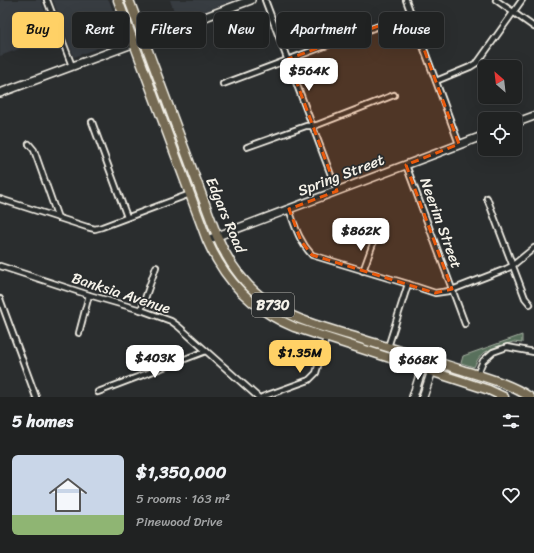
<!DOCTYPE html>
<meta charset="utf-8">
<style>
:root{--surface:#202222;--page:#2d2f2f;--text:#f1f3f6;--muted:#a2a4a5;--line:#3d3f40;--accent:#ffd166}
body{margin:0;font-family:Sriracha,sans-serif;background:var(--page);color:var(--text);height:100vh;display:flex;flex-direction:column;font-size:15px;white-space:nowrap}
*{box-sizing:border-box;margin:0}
p{font-size:13px;color:var(--muted)}
.icon{flex:none;width:22px;height:22px;fill:none;stroke:currentColor;stroke-width:2;stroke-linecap:round;stroke-linejoin:round}
.map{position:relative;height:397px;overflow:hidden}
.details{display:flex;flex-direction:column;background:var(--surface);flex:1}
.details>*{flex:none}
.banner{position:absolute;left:12px;top:12px;width:510px;height:36px;display:flex;gap:8px}
.needle{width:26px;rotate:332deg}
.buttons{position:absolute;left:478px;top:60px;display:grid;gap:8px}
.buttons a{display:grid;place-items:center;width:44px;height:44px;border-radius:6px;background:var(--surface);box-shadow:0 4px 16px #0002,0 0 0 1px var(--line);font-size:20px}
.price{position:absolute;translate:-50% -34px;padding:0 9px;border-radius:8px;background:#fff;color:#222;font-size:13px;line-height:26px;filter:drop-shadow(0 1px 2px #0008)}
.price::after{content:'';position:absolute;left:50%;top:24px;width:12px;height:9px;margin-left:-6px;background:inherit;clip-path:polygon(0 0,100% 0,50% 100%)}
.price.active{background:var(--accent);color:#111}
ul{padding:0;list-style:none}
li{display:flex;align-items:center;gap:12px;height:100px;padding:0 12px}
li+li{border-top:1px solid var(--line)}
li span{display:grid;place-items:center;flex:none;width:112px;height:80px;border-radius:6px;color:#555}
li>.icon{margin-inline-start:auto}
span .icon{width:48px;height:48px;fill:#fffc;stroke-width:1}
li b{font-size:17px}
h2{display:flex;justify-content:space-between;align-items:center;height:48px;padding:0 12px;font-size:17px}
.tag{padding:0 14px;border-radius:6px;background:var(--surface);box-shadow:0 4px 16px #0002,0 0 0 1px var(--line);font-size:14px;line-height:36px}
.tag.active{background:var(--accent);color:#111}
.map>svg:first-child{display:block}
</style>
<div class="map">
<svg width="534" height="397" viewBox="0 0 534 397">
<rect width="100%" height="100%" fill="#2a2d2e"/>
<filter id="ink" filterUnits="userSpaceOnUse"><feTurbulence type="fractalNoise" baseFrequency=".025" numOctaves="2"/><feDisplacementMap in="SourceGraphic" scale="8" xChannelSelector="R" yChannelSelector="G"/><feConvolveMatrix kernelMatrix="1 2 1 2 8 2 1 2 1" color-interpolation-filters="sRGB"/></filter>
<g filter="url(#ink)">
<!-- built -->
<g fill="#383c42">
<polygon points="0,0 41,0 54,36 0,56"/>
<polygon points="53,0 109,0 122,36 121,39 74,57"/>
<polygon points="170,0 234,0 178,22"/>
</g>
<!-- green -->
<polygon fill="#596f5b" stroke="#a6b0a2" points="522,335 522,343 513,342 493,348 482,354 478,359 474,367 461,363 463,356"/>
<g fill="none" stroke-linecap="round" stroke-linejoin="round">
<defs>
<g id="street">
<polyline points="47,0 72,66"/>
<polyline points="265,0 337,191"/>
<polyline points="406,0 459,144"/>
<polyline points="496,0 534,27"/>
<polyline points="436,81 470,67 478,62 522,0"/>
<polyline points="223,84 411,14"/>
<polyline points="92,122 127,217"/>
<polyline points="29,144 34,150 58,218"/>
<polyline points="247,147 306,126 313,126 317,125 394,95"/>
<polyline points="406,165 465,324"/>
<polyline points="487,198 525,298 530,304"/>
<polyline points="0,199 87,227 95,229 102,227 190,194"/>
<path d="M289,209C295,226 299,241 312,255L408,284L435,293L449,291L506,269L512,266L534,248"/>
<polyline points="0,266 89,295 141,310 171,321 178,326 258,397"/>
<polyline points="363,271 375,238"/>
<polyline points="0,299 36,397"/>
<polyline points="141,310 156,267"/>
<polyline points="79,333 89,295"/>
<polyline points="388,347 408,284"/>
<polyline points="477,375 483,361 493,352 507,347 534,352"/>
<polyline points="98,392 206,351"/>
<polyline points="262,397 309,380 316,373 326,338"/>
</g>
<g id="secondary">
<polyline points="0,93 251,0"/>
<polyline points="515,123 534,116"/>
<polyline points="207,240 485,135"/>
<polyline points="413,397 425,359"/>
<polyline points="423,397 435,362"/>
</g>
<g id="primary">
<path d="M118,0L207,240C225,281 252,309 294,327L489,390L504,397"/>
<path d="M129,0L217,236C230,267 251,294 281,310C303,323 334,330 358,338C393,349 428,359 462,370C485,377 510,384 530,397"/>
</g>
</defs>
<!-- street casing -->
<use href="#street" stroke="#f4f1e8" stroke-width="8"/>
<!-- secondary casing -->
<use href="#secondary" stroke="#f4f1e8" stroke-width="10"/>
<!-- primary casing -->
<use href="#primary" stroke="#f4f1e8" stroke-width="11"/>
<!-- street -->
<use href="#street" stroke="#2a2d2e" stroke-width="4.5"/>
<!-- secondary -->
<use href="#secondary" stroke="#2a2d2e" stroke-width="7"/>
<!-- primary -->
<use href="#primary" stroke="#756b52" stroke-width="8"/>
</g>
</g>
<!-- marked area -->
<path fill="#e8590c" fill-opacity="0.2" stroke="#e8590c" stroke-width="3" stroke-dasharray="8 5" stroke-linejoin="round" d="M411,14L459,144L406,165L452,289L435,293L312,255L301,241L289,209L337,191L288,59Z"/>
<g text-anchor="middle" dominant-baseline="central" stroke-width="3.5" stroke-linejoin="round" paint-order="stroke">
<!-- shield labels -->
<rect fill="#2a2d2e" stroke="#b7b6b0" stroke-width="1" x="252" y="293" width="42" height="24" rx="3"/>
<g font-size="14" font-weight="bold" fill="#f4f1e8">
<text x="273" y="305">B730</text>
</g>
<!-- street labels -->
<g font-size="15" fill="#f4f1e8" stroke="#2a2d2e">
<text transform="translate(341 175) rotate(-21)">Spring Street</text>
<text transform="translate(226 215) rotate(67)">Edgars Road</text>
<text transform="translate(441 223) rotate(70)">Neerim Street</text>
<text transform="translate(121 293) rotate(18)">Banksia Avenue</text>
</g>
</g>
</svg>
<div class="buttons">
<a><svg class="needle" viewBox="-14 -14 28 28"><path d="M0-13l5 13h-10z" fill="#e53935"/><path d="M0 13l5-13h-10z" fill="#a2a4a5"/></svg></a>
<a><svg class="icon" aria-label="locate" viewBox="0 0 24 24"><circle cx="12" cy="12" r="6"/><path d="M12 2v4M12 18v4M2 12h4M18 12h4"/></svg></a>
</div>
<b class="price" style="left:309px;top:92px">$564K</b>
<b class="price" style="left:361px;top:252px">$862K</b>
<b class="price active" style="left:300px;top:374px">$1.35M</b>
<b class="price" style="left:155px;top:379px">$403K</b>
<b class="price" style="left:418px;top:381px">$668K</b>
<div class="banner">
<a class="tag active">Buy</a>
<a class="tag">Rent</a>
<a class="tag">Filters</a>
<a class="tag">New</a>
<a class="tag">Apartment</a>
<a class="tag">House</a>
</div>
</div>
<section class="details">
<h2>5 homes<svg class="icon" aria-label="filters" viewBox="0 0 24 24"><path d="M4 7h16M4 17h16"/><circle cx="9" cy="7" r="2"/><circle cx="15" cy="17" r="2"/></svg></h2>
<ul>
<li><span style="background:linear-gradient(#c9d6e8 75%,#8fb573 0)"><svg class="icon" aria-label="home" viewBox="0 0 24 24"><path d="M3 11l9-7 9 7M6 9v11h12V9"/></svg></span><div><b>$1,350,000</b><p>5 rooms · 163 m²</p><p>Pinewood Drive</p></div><svg class="icon" aria-label="heart" viewBox="0 0 24 24"><path d="M12 20l-8-8c-3-5 5-10 8-4 3-6 11-1 8 4z"/></svg></li>
</ul>
</section>
